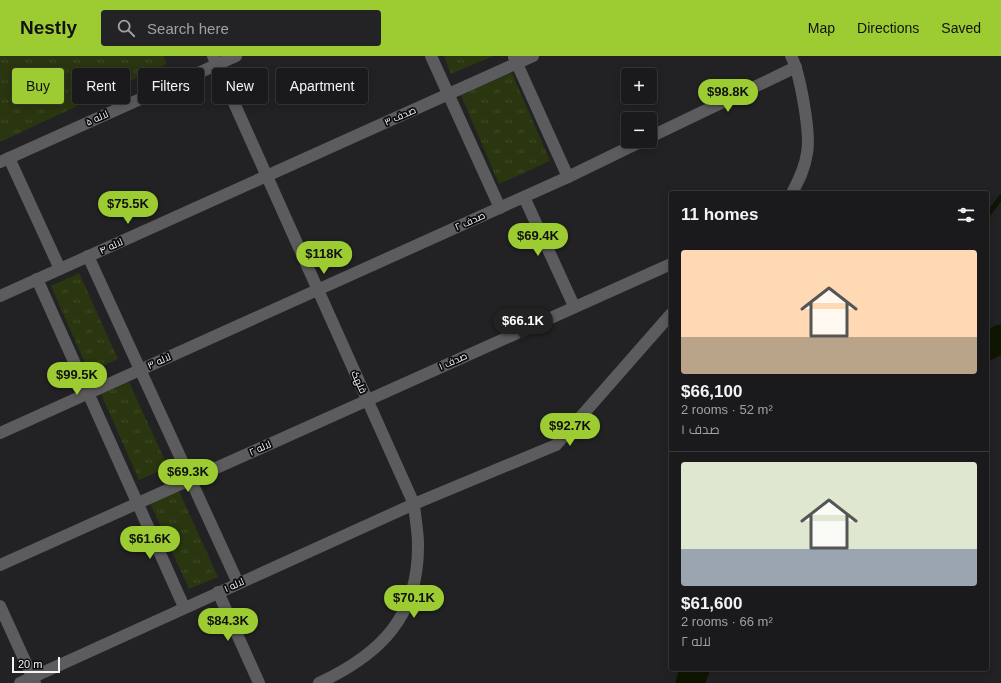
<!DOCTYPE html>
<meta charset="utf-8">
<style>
:root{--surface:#1a1a1c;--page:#232325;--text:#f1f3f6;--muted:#9fa1a3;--line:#38383b;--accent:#9ccb32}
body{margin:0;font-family:Helvetica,Cairo,sans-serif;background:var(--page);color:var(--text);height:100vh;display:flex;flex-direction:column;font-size:15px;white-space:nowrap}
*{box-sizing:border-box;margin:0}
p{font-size:13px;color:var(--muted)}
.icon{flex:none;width:22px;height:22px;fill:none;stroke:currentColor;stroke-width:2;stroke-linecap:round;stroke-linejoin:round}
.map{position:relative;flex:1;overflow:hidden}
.sheet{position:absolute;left:669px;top:135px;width:320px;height:480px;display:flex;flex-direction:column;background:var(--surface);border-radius:4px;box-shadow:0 2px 10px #0003,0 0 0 1px var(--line)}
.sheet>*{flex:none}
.top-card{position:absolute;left:12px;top:12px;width:380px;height:36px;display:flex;gap:8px}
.fabs{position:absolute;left:621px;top:12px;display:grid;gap:8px}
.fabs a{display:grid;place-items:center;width:36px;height:36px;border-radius:4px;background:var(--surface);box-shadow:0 2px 10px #0003,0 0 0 1px var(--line);font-size:20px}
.scale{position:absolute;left:12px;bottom:10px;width:48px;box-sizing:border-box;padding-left:4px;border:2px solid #f3f3f6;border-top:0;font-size:11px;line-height:14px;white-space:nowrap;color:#f3f3f6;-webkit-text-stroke:3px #0b0b0d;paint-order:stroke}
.price{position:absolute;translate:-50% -34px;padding:0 9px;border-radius:14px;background:var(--accent);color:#111;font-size:13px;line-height:26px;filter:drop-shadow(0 1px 2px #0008)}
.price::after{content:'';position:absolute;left:50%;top:24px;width:12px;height:9px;margin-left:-6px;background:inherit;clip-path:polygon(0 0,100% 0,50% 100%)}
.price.active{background:#222;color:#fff}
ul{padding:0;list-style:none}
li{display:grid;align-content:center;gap:8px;height:212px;padding:0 12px}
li+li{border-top:1px solid var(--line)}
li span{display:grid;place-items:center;height:124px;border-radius:4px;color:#555}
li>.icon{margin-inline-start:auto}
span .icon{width:72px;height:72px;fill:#fffc;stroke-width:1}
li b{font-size:17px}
h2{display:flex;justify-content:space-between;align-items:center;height:48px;padding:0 12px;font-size:17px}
.tag{padding:0 14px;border-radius:4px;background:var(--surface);box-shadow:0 2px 10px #0003,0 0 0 1px var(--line);font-size:14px;line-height:36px}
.tag.active{background:var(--accent);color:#111}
header{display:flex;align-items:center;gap:24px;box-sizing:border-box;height:56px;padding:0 20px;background:var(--accent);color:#111}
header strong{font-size:19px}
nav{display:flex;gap:22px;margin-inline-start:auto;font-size:14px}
.search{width:280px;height:36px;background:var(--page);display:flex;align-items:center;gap:10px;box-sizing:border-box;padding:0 14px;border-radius:4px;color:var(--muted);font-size:15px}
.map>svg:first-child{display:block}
</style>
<header>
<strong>Nestly</strong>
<div class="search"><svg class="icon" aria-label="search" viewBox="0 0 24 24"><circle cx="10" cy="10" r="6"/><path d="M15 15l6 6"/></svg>Search here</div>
<nav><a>Map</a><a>Directions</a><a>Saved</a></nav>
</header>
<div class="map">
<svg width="1001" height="627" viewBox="0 0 1001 627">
<defs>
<pattern id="grass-tufts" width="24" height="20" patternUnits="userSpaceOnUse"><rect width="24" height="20" fill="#29360f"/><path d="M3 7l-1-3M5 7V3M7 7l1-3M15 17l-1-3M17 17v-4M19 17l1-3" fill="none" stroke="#3e4a27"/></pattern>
</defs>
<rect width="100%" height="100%" fill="#222225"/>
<!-- grass -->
<g fill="url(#grass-tufts)">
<polygon points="0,0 163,0 167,8 0,86"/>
<polygon points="444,0 493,0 451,18"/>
<polygon points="512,17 550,105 499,128 461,39"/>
<polygon points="79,217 118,303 89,316 51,230"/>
<polygon points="129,326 168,411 139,424 101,338"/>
<polygon points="179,435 218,521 189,533 150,447"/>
</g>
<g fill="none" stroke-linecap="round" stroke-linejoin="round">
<!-- stream -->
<polyline stroke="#0e1600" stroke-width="5" points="987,160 1001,141"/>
<!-- river -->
<g stroke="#0e1600" stroke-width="29">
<polyline points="987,290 1001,283"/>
<polyline points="690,627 695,613"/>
</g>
<!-- minor -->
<g stroke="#5c5c5e" stroke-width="12">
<path d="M213,0L414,448C415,461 418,475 418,488C419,560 381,598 319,627"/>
<polyline points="431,0 500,152"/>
<path d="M791,0C800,17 811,78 807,97C805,112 799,124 792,137"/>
<polyline points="514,1 568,121"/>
<polyline points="650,81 796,11"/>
<polyline points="9,102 60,213"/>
<polyline points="0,106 236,0"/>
<polyline points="524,141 574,250"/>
<polyline points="88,200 238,527"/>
<polyline points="37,223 184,551"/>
<polyline points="0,240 533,0"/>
<polyline points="0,377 568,121 642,85"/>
<polyline points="0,509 671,208"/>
<polyline points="218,536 259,627"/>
<polyline points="0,550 35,627"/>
<polyline points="20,627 414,448 556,389 671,258"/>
</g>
</g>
<g text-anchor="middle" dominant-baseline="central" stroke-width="3.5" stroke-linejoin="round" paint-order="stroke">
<!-- street labels -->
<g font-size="10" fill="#f3f3f6" stroke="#0b0b0d">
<text transform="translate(400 60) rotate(-24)">صدف ۳</text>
<text transform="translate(97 62) rotate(-24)">لاله ۵</text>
<text transform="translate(470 165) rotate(-24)">صدف ۲</text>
<text transform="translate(111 190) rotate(-24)">لاله ۴</text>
<text transform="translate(159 305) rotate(-24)">لاله ۳</text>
<text transform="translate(453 305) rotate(-24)">صدف ۱</text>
<text transform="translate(359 326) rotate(66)">قلهک</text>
<text transform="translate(260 392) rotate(-24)">لاله ۲</text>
<text transform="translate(234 529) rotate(-24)">لاله ۱</text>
</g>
</g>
</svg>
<div class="fabs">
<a>+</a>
<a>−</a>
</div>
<div class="scale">20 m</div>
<b class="price" style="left:728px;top:57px">$98.8K</b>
<b class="price" style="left:128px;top:169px">$75.5K</b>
<b class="price" style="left:538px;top:201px">$69.4K</b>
<b class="price" style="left:324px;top:219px">$118K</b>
<b class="price active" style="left:523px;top:286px">$66.1K</b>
<b class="price" style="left:77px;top:340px">$99.5K</b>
<b class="price" style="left:570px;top:391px">$92.7K</b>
<b class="price" style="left:188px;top:437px">$69.3K</b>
<b class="price" style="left:150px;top:504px">$61.6K</b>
<b class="price" style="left:414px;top:563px">$70.1K</b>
<b class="price" style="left:228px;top:586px">$84.3K</b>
<div class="top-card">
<a class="tag active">Buy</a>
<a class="tag">Rent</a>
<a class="tag">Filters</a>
<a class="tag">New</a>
<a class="tag">Apartment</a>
</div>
<section class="sheet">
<h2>11 homes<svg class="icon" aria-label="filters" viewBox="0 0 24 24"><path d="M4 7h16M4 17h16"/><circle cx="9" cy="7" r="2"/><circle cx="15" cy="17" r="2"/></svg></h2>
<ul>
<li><span style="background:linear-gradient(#ffd9b3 70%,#b9a48a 0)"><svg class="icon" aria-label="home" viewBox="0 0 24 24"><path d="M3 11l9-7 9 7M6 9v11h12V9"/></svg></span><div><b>$66,100</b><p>2 rooms · 52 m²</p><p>صدف ۱</p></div></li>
<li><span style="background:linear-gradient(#dfe7d0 70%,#9aa5b1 0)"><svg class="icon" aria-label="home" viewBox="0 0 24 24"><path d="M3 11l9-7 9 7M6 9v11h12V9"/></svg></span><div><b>$61,600</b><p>2 rooms · 66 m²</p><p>لاله ۲</p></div></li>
</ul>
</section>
</div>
